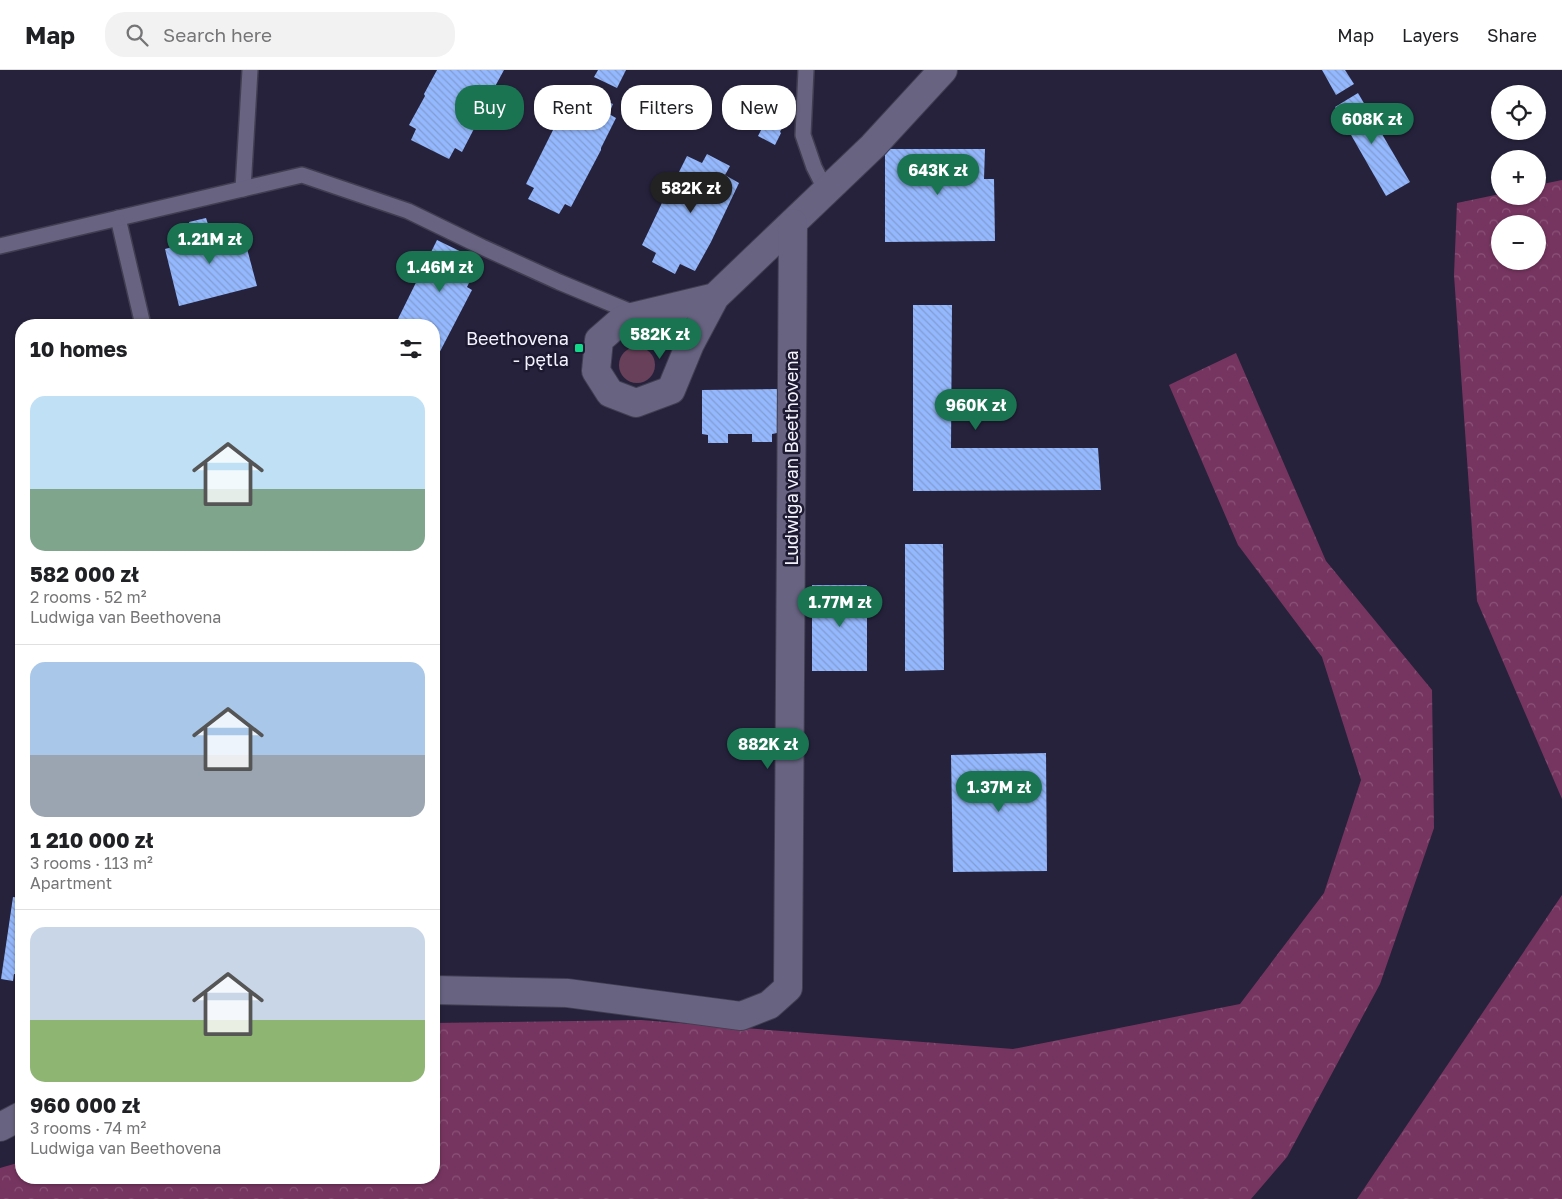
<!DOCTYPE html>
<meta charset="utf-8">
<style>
:root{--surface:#fff;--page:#f2f2f2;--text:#202124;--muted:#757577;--line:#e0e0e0;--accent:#1a7452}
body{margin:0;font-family:"Golos Text",sans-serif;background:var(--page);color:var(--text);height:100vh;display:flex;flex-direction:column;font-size:19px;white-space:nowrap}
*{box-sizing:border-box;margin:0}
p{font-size:16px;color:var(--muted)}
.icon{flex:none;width:28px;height:28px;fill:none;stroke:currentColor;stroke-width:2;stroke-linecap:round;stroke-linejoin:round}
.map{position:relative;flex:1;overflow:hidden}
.sheet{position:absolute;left:15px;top:249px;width:425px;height:865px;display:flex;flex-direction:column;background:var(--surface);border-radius:20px;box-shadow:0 1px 4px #0004}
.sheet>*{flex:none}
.top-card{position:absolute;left:455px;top:15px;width:475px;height:45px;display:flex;gap:10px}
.buttons{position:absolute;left:1491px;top:15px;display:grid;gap:10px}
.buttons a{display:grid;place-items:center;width:55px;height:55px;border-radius:50%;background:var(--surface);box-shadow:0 1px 4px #0004;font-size:25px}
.price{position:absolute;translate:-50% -42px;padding:0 11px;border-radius:18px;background:var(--accent);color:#fff;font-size:16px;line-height:32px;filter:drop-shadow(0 1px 2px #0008)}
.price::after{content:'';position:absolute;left:50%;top:30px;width:15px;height:11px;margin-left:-8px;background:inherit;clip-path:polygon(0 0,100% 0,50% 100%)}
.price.selected{background:#222;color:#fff}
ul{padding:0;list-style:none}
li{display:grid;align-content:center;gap:10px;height:265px;padding:0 15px}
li+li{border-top:1px solid var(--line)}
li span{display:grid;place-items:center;height:155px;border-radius:15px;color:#555}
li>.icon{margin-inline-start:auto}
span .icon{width:90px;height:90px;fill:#fffc;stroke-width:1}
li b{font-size:21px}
h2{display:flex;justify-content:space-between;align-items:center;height:60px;padding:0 15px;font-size:21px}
.pill{padding:0 18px;border-radius:20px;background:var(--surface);box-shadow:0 1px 4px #0004;font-size:18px;line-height:45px}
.pill.selected{background:var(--accent);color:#fff}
header{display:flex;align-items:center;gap:30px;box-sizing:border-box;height:70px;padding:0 25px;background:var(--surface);border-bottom:1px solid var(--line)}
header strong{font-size:24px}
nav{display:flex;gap:28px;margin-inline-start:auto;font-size:18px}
.search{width:350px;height:45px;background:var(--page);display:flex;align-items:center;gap:12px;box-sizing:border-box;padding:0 18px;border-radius:20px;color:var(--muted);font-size:19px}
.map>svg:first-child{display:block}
</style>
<header>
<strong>Map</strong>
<div class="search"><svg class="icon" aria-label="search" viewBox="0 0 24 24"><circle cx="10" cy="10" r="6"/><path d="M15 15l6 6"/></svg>Search here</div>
<nav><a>Map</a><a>Layers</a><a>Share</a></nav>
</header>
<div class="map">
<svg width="1562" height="1129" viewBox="0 0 1562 1129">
<defs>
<pattern id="forest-crowns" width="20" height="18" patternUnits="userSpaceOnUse" patternTransform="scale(1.25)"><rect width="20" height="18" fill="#763560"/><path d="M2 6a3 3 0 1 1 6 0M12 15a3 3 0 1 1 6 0" fill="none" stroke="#8a5378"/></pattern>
<pattern id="building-back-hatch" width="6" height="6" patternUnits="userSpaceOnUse" patternTransform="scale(1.25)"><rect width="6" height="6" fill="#94b8fd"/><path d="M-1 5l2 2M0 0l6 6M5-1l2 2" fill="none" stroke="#819cd1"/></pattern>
</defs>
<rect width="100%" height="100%" fill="#26223c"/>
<!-- green -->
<circle fill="#684059" cx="637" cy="295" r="18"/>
<!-- forest -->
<g fill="url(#forest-crowns)" fill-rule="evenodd">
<path d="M1562,110V729L1477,531L1454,205L1457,133L1500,124V126H1538V115ZM1500,154H1538V191H1500Z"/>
<polygon points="1236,283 1326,491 1432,620 1434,758 1380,914 1287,1087 1251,1129 0,1129 0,1098 21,1092 21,1108 434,1108 434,953 641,950 1013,979 1240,934 1324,823 1361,710 1322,587 1238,475 1169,315"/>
<polygon points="1562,825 1562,1129 1357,1129"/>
</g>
<!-- building -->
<g fill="url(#building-back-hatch)">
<polygon points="437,0 504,0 492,22 492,25 479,52 477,53 462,82 455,78 449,89 411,70 416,59 409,55 425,26 424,24"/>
<polygon points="598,0 626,0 617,18 594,7"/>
<polygon points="1322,0 1345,0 1354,14 1336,25"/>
<polygon points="582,21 613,34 609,44 616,48 601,78 601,80 571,137 565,134 559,144 528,129 534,118 526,114 570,26 579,28"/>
<polygon points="780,23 796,31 780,62 781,63 775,75 758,66"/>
<polygon points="1358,23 1410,112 1386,126 1335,37"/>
<polygon points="885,79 985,79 984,109 994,109 995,171 885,172"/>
<polygon points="707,84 730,96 725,105 739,113 711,172 695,201 680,194 675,204 652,192 656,183 642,175 670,116 672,116 687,86 702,93"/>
<polygon points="206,148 212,166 242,160 257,216 179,236 165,179 194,171 189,152"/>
<polygon points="437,170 480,191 467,217 472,220 434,293 434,255 395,255"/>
<polygon points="913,235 952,235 951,378 1098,378 1101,420 913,421"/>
<polygon points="777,319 777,363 772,364 772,372 752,372 752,364 728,364 728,373 708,373 708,365 702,364 702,320"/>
<polygon points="905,474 943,474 944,600 905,601"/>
<rect x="812" y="515" width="55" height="86"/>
<polygon points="1046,683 1047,801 953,802 951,685"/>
<polygon points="13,827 21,828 21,905 14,904 13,911 1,909"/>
</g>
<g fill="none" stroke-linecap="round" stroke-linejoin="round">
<defs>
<g id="lane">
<polyline points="806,0 803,65 814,97 826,121"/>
<polyline points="243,119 250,0"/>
<polyline points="118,148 143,255"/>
<polyline points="0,176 302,105 408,141 482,177 559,212 636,244"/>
</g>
<g id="street">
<polyline points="715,227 623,249 599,270 596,301 610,323 636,333 671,320 690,274 715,227 873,76 943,0"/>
<polyline points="434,920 567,923 741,946 769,935 788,918 793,153"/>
<polyline points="0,1057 21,1046"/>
</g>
</defs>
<!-- lane casing -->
<use href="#lane" stroke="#413e52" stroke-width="18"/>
<!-- street casing -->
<use href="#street" stroke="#413e52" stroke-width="30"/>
<!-- lane -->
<use href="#lane" stroke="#676381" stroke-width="15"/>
<!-- street -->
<use href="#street" stroke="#676381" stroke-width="28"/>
</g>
<!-- markers -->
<rect fill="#12d98a" stroke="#1d1931" stroke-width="2" x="574" y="273" width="10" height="10" rx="2.5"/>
<g text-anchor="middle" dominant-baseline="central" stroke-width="5" stroke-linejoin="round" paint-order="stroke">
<!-- poi labels -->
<g font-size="18" fill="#f3f2fd" stroke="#1d1931" text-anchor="end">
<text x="569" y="268">Beethovena<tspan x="569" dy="21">- pętla</tspan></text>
</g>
<!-- street labels -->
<g font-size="18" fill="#f3f2fd" stroke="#1d1931">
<text transform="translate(791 388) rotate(-90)">Ludwiga van Beethovena</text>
</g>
</g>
</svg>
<div class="buttons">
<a><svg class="icon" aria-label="locate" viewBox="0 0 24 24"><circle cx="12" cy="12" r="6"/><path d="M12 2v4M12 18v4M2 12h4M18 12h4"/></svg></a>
<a>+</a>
<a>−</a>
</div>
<b class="price" style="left:1372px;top:75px">608K zł</b>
<b class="price" style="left:938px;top:126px">643K zł</b>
<b class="price selected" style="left:691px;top:144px">582K zł</b>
<b class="price" style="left:210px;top:195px">1.21M zł</b>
<b class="price" style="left:440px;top:223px">1.46M zł</b>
<b class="price" style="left:660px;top:290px">582K zł</b>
<b class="price" style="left:976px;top:361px">960K zł</b>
<b class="price" style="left:840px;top:558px">1.77M zł</b>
<b class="price" style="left:768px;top:700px">882K zł</b>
<b class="price" style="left:999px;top:743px">1.37M zł</b>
<div class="top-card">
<a class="pill selected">Buy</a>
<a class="pill">Rent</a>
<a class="pill">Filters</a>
<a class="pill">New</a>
</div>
<section class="sheet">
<h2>10 homes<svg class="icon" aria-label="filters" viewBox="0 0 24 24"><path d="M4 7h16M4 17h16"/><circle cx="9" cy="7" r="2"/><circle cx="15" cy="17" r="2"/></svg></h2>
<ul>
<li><span style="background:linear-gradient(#bfe0f5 60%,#7fa58c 0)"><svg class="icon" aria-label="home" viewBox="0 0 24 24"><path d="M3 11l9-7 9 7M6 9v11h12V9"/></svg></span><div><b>582 000 zł</b><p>2 rooms · 52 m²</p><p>Ludwiga van Beethovena</p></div></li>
<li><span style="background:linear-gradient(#a9c7e8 60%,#9aa5b1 0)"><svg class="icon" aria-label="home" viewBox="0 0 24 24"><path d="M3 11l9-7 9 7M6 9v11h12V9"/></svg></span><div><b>1 210 000 zł</b><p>3 rooms · 113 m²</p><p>Apartment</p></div></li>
<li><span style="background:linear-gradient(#c9d6e8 60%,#8fb573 0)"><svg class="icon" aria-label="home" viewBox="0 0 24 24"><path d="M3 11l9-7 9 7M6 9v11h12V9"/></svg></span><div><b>960 000 zł</b><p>3 rooms · 74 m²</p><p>Ludwiga van Beethovena</p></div></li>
</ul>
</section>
</div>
